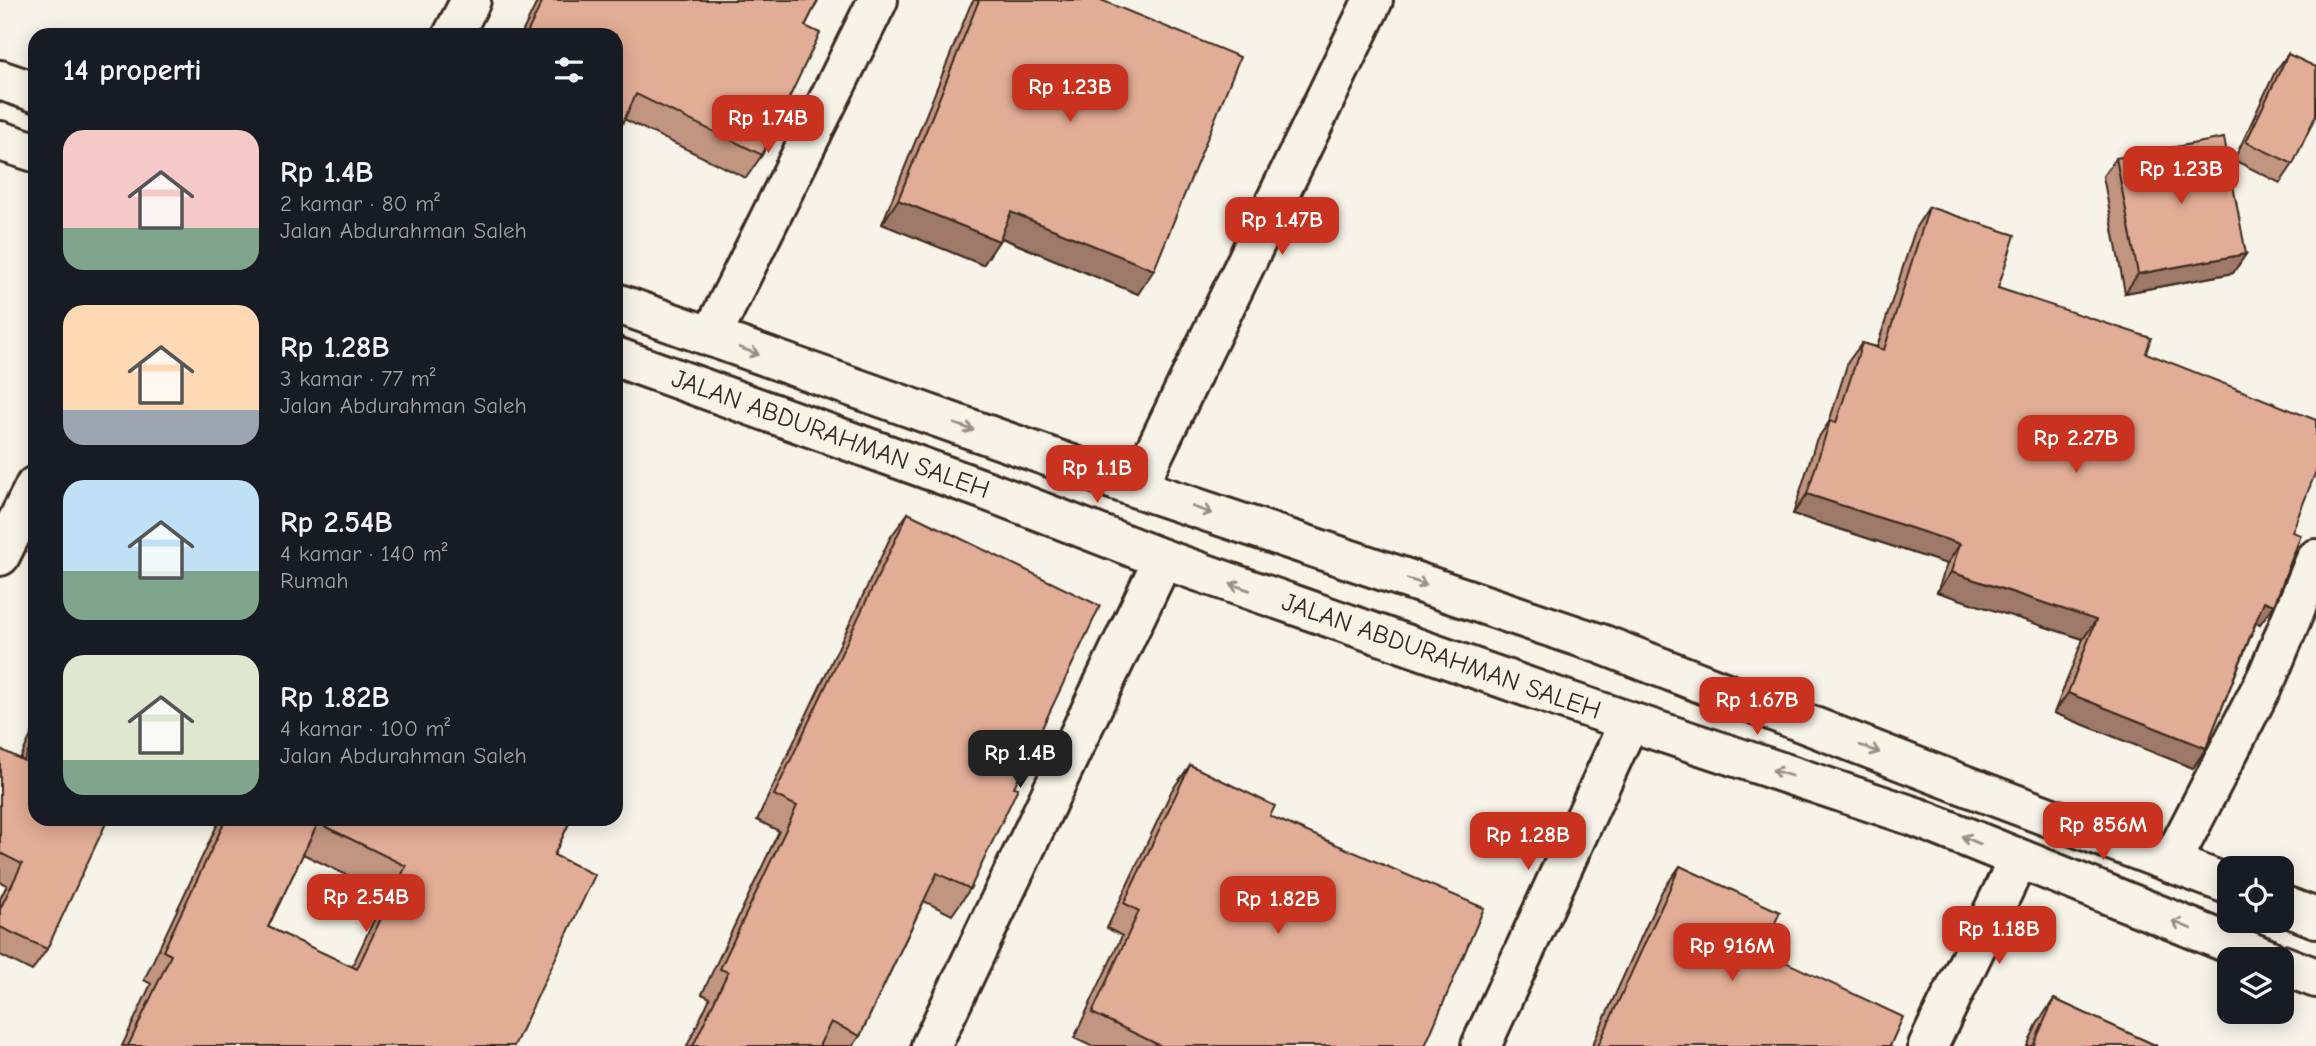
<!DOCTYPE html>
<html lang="id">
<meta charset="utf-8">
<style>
:root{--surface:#171b24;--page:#20242c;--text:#f1f3f6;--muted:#9ea1a6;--accent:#c8321e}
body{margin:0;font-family:"Comic Neue",sans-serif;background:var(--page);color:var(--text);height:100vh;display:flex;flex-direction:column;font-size:26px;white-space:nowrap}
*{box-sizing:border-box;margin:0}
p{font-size:23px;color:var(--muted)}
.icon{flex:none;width:38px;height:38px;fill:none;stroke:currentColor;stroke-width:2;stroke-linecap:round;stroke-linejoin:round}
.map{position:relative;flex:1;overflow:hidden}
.drawer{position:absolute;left:28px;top:28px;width:595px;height:798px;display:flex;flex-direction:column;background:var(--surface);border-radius:21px;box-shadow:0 4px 18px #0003}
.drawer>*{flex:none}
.controls{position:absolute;left:2217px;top:856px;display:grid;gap:14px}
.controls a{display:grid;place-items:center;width:77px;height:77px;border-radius:14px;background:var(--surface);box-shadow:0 4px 18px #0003;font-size:35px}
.price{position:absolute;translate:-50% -60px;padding:0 16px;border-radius:14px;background:var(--accent);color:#fff;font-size:23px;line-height:46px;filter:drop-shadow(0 2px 4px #0008)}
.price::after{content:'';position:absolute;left:50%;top:42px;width:21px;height:16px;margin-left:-10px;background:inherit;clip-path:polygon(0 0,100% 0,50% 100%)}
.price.selected{background:#222;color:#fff}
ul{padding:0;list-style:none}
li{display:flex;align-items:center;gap:21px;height:175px;padding:0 35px}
li span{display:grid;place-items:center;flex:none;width:196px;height:140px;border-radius:21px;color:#555}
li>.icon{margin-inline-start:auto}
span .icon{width:84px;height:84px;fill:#fffc;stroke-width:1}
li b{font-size:30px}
h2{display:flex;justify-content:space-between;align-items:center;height:84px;padding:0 35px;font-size:30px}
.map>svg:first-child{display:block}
</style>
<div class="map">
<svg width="2316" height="1046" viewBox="0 0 2316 1046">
<rect width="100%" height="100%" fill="#f7f3e8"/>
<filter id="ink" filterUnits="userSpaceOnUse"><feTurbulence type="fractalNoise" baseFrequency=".0143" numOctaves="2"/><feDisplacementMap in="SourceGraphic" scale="14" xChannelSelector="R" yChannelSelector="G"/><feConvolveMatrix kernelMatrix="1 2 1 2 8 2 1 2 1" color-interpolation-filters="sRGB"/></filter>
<g filter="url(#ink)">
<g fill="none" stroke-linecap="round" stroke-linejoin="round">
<defs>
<g id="minor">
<polyline points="453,35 471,0"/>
<polyline points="711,337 878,0"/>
<polyline points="1137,488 1373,0"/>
<polyline points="0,556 35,486"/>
<polyline points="2171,863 2268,675 2316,559"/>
<polyline points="931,1046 1163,559"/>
<polyline points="1481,1046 1629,722"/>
<polyline points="1928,1046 2018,860"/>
</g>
<g id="tertiary">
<polyline points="0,80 35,92"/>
<polyline points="0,141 35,152"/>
<polyline points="616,303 1137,488 1601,644 1935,774 2230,885"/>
<path id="s1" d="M616,357L985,490L1163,559L1568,701L1916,817L2268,959"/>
<polyline points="2282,905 2316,918"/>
<polyline points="2282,965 2316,978"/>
</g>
</defs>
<!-- minor casing -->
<use href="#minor" stroke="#3b2a1e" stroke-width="44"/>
<!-- tertiary casing -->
<use href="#tertiary" stroke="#3b2a1e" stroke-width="44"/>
<!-- minor -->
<use href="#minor" stroke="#f7f3e8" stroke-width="38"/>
<!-- tertiary -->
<use href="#tertiary" stroke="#f7f3e8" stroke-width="38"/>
</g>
<!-- wall -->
<g fill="#c29581" stroke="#3b2a1e" stroke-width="2" fill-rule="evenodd">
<polygon points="538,0 818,0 805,26 762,155 746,178 624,119 616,134 616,35 521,35"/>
<polygon points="974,0 1101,0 1138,294 1001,238 983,265 882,224 970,6"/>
<polygon points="2288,54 2293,164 2280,183 2234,160 2275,72"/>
<polygon points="2116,158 2246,254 2233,273 2125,293 2103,176"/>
<polygon points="1929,207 1998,288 2146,353 2292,532 2260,624 2256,623 2206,748 2193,768 2054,713 2083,639 1937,592 1947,564 1793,514 1816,441 1829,422 1848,362 1862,343 1877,347 1916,227"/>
<polygon points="908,513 1014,787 970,889 952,915 924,901 860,1036 853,1046 687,1046 710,998 702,994 779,831 757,820 890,538"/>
<polygon points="35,727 35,819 47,949 32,971 0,955 0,899 7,885 0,882 0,749 20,759"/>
<polygon points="1190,765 1270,816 1425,1046 1091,1046 1074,1038 1122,936 1107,928 1172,790"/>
<path d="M220,819H571L554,855L514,1046H122L151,984L144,980ZM303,854L386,894L352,967L268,927Z"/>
<polygon points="1680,866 1762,951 1890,1046 1592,1046 1662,891"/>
<polygon points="2054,999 2157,1046 2027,1046 2037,1024"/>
</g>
<!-- shaded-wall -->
<g fill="#9e7969" stroke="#3b2a1e" stroke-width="2">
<polygon points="898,200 999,241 983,265 882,224"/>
<polygon points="1011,212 1154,270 1138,294 995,235"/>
<polygon points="2246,254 2233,273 2125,293 2138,274"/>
<polygon points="1807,494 1960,544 1947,564 1793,514"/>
<polygon points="1951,572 2096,620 2083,639 1937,592"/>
<polygon points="2264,601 2274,605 2260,624 2251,621"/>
<polygon points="2068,693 2206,748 2193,768 2054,713"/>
</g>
<!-- building -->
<g fill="#e2ad96" stroke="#3b2a1e" stroke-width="2" fill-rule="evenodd">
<polygon points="543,0 818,0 805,26 820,33 762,155 636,94 620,129 616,127 616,35 526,35"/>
<polygon points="979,0 1101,0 1240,57 1154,270 1011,212 999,241 898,200"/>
<polygon points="2288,54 2316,67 2316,115 2293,164 2246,142"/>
<polygon points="2224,138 2246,254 2138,274 2116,158"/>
<polygon points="1929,207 2015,235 1998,288 2151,338 2146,353 2316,420 2316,471 2292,532 2301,535 2274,605 2264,601 2206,748 2068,693 2096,620 1951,572 1960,544 1807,494 1830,421 1836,423 1862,343 1884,350"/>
<polygon points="908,513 1100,606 1014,787 1018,788 970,889 937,873 860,1036 831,1022 819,1046 693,1046 728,972 720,969 797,806 774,795"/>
<polygon points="35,737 35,819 108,819 47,949 0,927 0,909 22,864 0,853 0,749 24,761"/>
<polygon points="1190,765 1275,806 1270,816 1484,908 1425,1046 1161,1046 1092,1013 1139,911 1124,903"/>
<path d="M226,819H480L483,820L484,819H571L554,855L595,875L514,1046H128L171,955L163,951ZM318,823L406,866L357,969L268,927Z"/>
<polygon points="1680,866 1780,912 1762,951 1903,1017 1890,1046 1598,1046"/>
<polygon points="2054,999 2157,1046 2033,1046"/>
</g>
<!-- one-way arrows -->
<defs><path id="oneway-shaft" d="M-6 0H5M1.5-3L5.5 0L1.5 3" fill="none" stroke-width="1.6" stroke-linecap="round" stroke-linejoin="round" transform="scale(1.75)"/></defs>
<g stroke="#998e83">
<use href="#oneway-shaft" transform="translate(749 351) rotate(20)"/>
<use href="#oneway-shaft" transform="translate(964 427) rotate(19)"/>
<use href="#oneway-shaft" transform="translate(1202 510) rotate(19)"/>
<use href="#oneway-shaft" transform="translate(1417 582) rotate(18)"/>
<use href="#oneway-shaft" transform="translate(1240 587) rotate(-161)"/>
<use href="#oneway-shaft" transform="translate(1870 749) rotate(21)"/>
<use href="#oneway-shaft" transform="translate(1782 773) rotate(-162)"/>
<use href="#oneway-shaft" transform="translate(1971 840) rotate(-157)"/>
<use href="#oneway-shaft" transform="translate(2182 925) rotate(-158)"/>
</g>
</g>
<g text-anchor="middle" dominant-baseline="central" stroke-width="7" stroke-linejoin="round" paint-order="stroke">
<!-- street labels -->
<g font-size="26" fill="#3b2a1e" stroke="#f7f3e8">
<text stroke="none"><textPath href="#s1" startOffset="228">JALAN ABDURAHMAN SALEH</textPath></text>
<text stroke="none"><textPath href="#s1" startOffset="878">JALAN ABDURAHMAN SALEH</textPath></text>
</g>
</g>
</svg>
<div class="controls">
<a><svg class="icon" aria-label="locate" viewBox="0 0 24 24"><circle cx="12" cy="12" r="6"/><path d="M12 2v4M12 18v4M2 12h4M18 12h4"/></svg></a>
<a><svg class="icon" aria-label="layers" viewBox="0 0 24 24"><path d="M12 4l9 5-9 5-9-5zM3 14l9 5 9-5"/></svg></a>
</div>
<b class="price" style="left:1070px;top:124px">Rp 1.23B</b>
<b class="price" style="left:768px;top:155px">Rp 1.74B</b>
<b class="price" style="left:2181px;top:206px">Rp 1.23B</b>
<b class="price" style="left:1282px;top:257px">Rp 1.47B</b>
<b class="price" style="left:2076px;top:475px">Rp 2.27B</b>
<b class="price" style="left:1097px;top:505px">Rp 1.1B</b>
<b class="price" style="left:1757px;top:737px">Rp 1.67B</b>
<b class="price selected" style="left:1020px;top:790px">Rp 1.4B</b>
<b class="price" style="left:2103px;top:862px">Rp 856M</b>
<b class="price" style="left:1528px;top:872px">Rp 1.28B</b>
<b class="price" style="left:366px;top:934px">Rp 2.54B</b>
<b class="price" style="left:1278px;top:936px">Rp 1.82B</b>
<b class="price" style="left:1999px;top:966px">Rp 1.18B</b>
<b class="price" style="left:1732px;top:983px">Rp 916M</b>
<section class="drawer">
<h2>14 properti<svg class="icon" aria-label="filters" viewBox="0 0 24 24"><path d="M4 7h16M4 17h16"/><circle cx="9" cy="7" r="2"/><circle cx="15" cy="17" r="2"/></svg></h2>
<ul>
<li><span style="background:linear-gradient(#f6c9c9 70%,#7fa58c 0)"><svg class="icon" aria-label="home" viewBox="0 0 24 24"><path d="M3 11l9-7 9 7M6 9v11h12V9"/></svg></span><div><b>Rp 1.4B</b><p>2 kamar · 80 m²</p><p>Jalan Abdurahman Saleh</p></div></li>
<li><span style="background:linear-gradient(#ffd9b3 75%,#9aa5b1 0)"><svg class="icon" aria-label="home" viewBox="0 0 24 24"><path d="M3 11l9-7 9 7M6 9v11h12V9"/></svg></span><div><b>Rp 1.28B</b><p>3 kamar · 77 m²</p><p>Jalan Abdurahman Saleh</p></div></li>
<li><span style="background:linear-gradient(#bfe0f5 65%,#7fa58c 0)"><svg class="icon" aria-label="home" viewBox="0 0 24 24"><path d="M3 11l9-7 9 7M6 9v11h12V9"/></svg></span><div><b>Rp 2.54B</b><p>4 kamar · 140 m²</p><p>Rumah</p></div></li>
<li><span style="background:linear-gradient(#dfe7d0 75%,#7fa58c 0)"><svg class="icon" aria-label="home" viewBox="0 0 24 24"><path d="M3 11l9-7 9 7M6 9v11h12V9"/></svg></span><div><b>Rp 1.82B</b><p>4 kamar · 100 m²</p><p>Jalan Abdurahman Saleh</p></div></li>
</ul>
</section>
</div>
